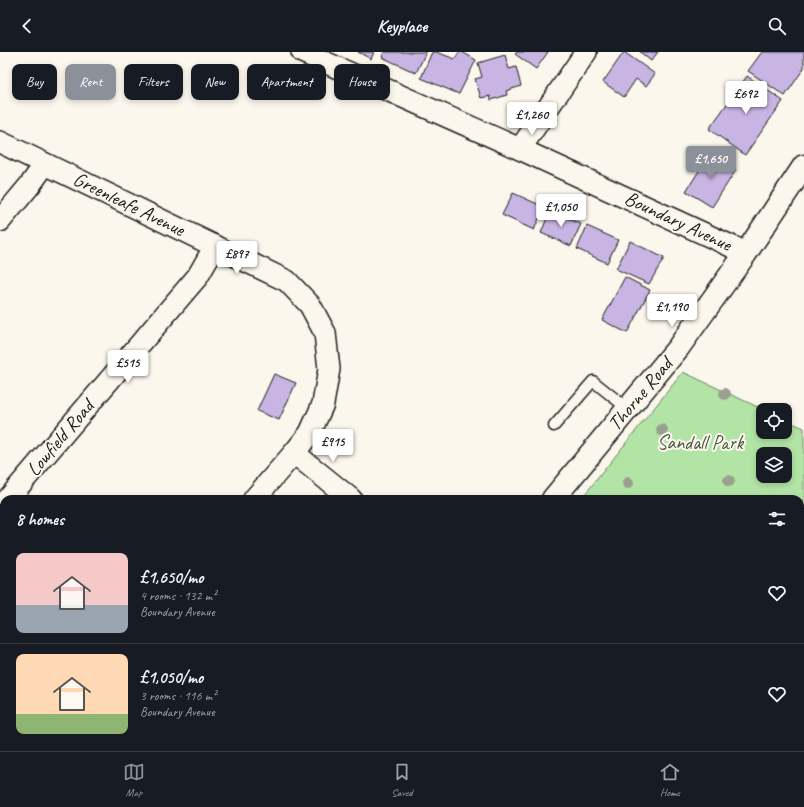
<!DOCTYPE html>
<meta charset="utf-8">
<style>
:root{--surface:#171b24;--page:#242831;--text:#f1f3f6;--muted:#9ea1a6;--line:#363941;--accent:#8c9099}
body{margin:0;font-family:Caveat,sans-serif;background:var(--page);color:var(--text);height:100vh;display:flex;flex-direction:column;font-size:15px;white-space:nowrap}
*{box-sizing:border-box;margin:0}
p{font-size:13px;color:var(--muted)}
.icon{flex:none;width:22px;height:22px;fill:none;stroke:currentColor;stroke-width:2;stroke-linecap:round;stroke-linejoin:round}
.map{position:relative;flex:1;overflow:hidden}
.drawer{position:absolute;left:0px;top:443px;width:804px;height:256px;display:flex;flex-direction:column;background:var(--surface);border-radius:12px 12px 0 0;box-shadow:0 2px 6px #0003}
.drawer>*{flex:none}
.banner{position:absolute;left:12px;top:12px;width:400px;height:36px;display:flex;gap:8px}
.fabs{position:absolute;left:756px;top:351px;display:grid;gap:8px}
.fabs a{display:grid;place-items:center;width:36px;height:36px;border-radius:8px;background:var(--surface);box-shadow:0 2px 6px #0003;font-size:20px}
.price{position:absolute;translate:-50% -34px;padding:0 9px;border-radius:4px;background:#fff;color:#222;font-size:13px;line-height:26px;filter:drop-shadow(0 1px 2px #0008)}
.price::after{content:'';position:absolute;left:50%;top:24px;width:12px;height:9px;margin-left:-6px;background:inherit;clip-path:polygon(0 0,100% 0,50% 100%)}
.price.active{background:var(--accent);color:#fff}
ul{padding:0;list-style:none}
li{display:flex;align-items:center;gap:12px;height:100px;padding:0 16px}
li+li{border-top:1px solid var(--line)}
li span{display:grid;place-items:center;flex:none;width:112px;height:80px;border-radius:8px;color:#555}
li>.icon{margin-inline-start:auto}
span .icon{width:48px;height:48px;fill:#fffc;stroke-width:1}
li b{font-size:17px}
h2{display:flex;justify-content:space-between;align-items:center;height:48px;padding:0 16px;font-size:17px}
.tag{padding:0 14px;border-radius:8px;background:var(--surface);box-shadow:0 2px 6px #0003;font-size:14px;line-height:36px}
.tag.active{background:var(--accent);color:#fff}
header{display:flex;justify-content:space-between;align-items:center;height:52px;padding:0 16px;background:var(--surface);font-size:18px;font-weight:700}
.menu{display:flex;justify-content:space-around;align-items:center;height:56px;border-top:1px solid var(--line);background:var(--surface);font-size:11px;color:var(--muted)}
.menu a{display:grid;justify-items:center;gap:2px}
.menu .active{color:var(--accent)}
.map>svg:first-child{display:block}
</style>
<header><svg class="icon" aria-label="back" viewBox="0 0 24 24"><path d="M15 5l-7 7 7 7"/></svg>Keyplace<svg class="icon" aria-label="search" viewBox="0 0 24 24"><circle cx="10" cy="10" r="6"/><path d="M15 15l6 6"/></svg></header>
<div class="map">
<svg width="804" height="699" viewBox="0 0 804 699">
<rect width="100%" height="100%" fill="#fbf7ec"/>
<filter id="ink" filterUnits="userSpaceOnUse"><feTurbulence type="fractalNoise" baseFrequency=".025" numOctaves="2"/><feDisplacementMap in="SourceGraphic" scale="8" xChannelSelector="R" yChannelSelector="G"/><feConvolveMatrix kernelMatrix="1 2 1 2 8 2 1 2 1" color-interpolation-filters="sRGB"/></filter>
<g filter="url(#ink)">
<!-- green -->
<path fill="#b2e5a5" stroke="#678060" fill-rule="evenodd" d="M683,320L764,358H763V380H785V368L804,376V699H375L379,695H800V447H581ZM763,402H785V424H763Z"/>
<!-- building -->
<g fill="#c9b5e4" stroke="#1c1c1c">
<polygon points="358,0 374,0 371,7"/>
<polygon points="384,0 426,0 416,21 382,5"/>
<polygon points="432,0 436,0 455,7 459,0 462,0 476,8 459,42 421,26"/>
<polygon points="517,0 548,0 536,17 515,2"/>
<polygon points="624,0 655,22 646,34 636,27 624,45 603,30"/>
<polygon points="640,0 658,0 651,9"/>
<polygon points="762,0 804,0 804,16 785,44 748,19"/>
<polygon points="505,3 509,17 516,15 521,34 506,39 507,43 491,48 490,44 481,46 475,27 482,25 478,11"/>
<polygon points="747,24 783,49 745,103 709,77"/>
<polygon points="710,102 736,118 712,155 686,139"/>
<polygon points="513,141 544,155 534,178 502,163"/>
<polygon points="550,159 581,172 571,194 541,181"/>
<polygon points="587,174 618,188 607,211 577,197"/>
<polygon points="630,189 664,206 649,232 616,217"/>
<polygon points="625,225 650,238 627,281 602,268"/>
<polygon points="274,322 296,331 279,368 257,359"/>
</g>
<g fill="none" stroke-linecap="round" stroke-linejoin="round">
<defs>
<polyline id="lane" points="554,374 593,329 628,357"/>
<g id="street">
<polyline points="302,0 520,97 746,201"/>
<polyline points="0,90 287,229 310,253 325,281 329,317 323,352 310,381 294,401 254,447"/>
<polyline points="520,97 586,0"/>
<polyline points="0,169 30,133 45,112"/>
<polyline points="294,401 351,447"/>
<polyline points="8,447 198,224 215,194"/>
<polyline points="0,533 4,536"/>
<polyline points="47,699 49,695"/>
</g>
<g id="secondary">
<polyline points="553,447 678,296 746,201 804,114"/>
<polyline points="341,699 345,695"/>
</g>
</defs>
<!-- lane casing -->
<use href="#lane" stroke="#1c1c1c" stroke-width="13"/>
<!-- street casing -->
<use href="#street" stroke="#1c1c1c" stroke-width="24"/>
<!-- secondary casing -->
<use href="#secondary" stroke="#1c1c1c" stroke-width="25"/>
<!-- lane -->
<use href="#lane" stroke="#fbf7ec" stroke-width="10"/>
<!-- street -->
<use href="#street" stroke="#fbf7ec" stroke-width="21"/>
<!-- secondary -->
<use href="#secondary" stroke="#fbf7ec" stroke-width="22"/>
</g>
<!-- trees -->
<g fill="#99a090">
<circle cx="725" cy="342" r="6"/>
<circle cx="662" cy="378" r="6"/>
<circle cx="729" cy="429" r="6"/>
<circle cx="628" cy="431" r="6"/>
</g>
</g>
<g text-anchor="middle" dominant-baseline="central" stroke-width="4" stroke-linejoin="round" paint-order="stroke">
<!-- street labels -->
<g font-size="20" fill="#1c1c1c" stroke="#fbf7ec">
<text transform="translate(129 152) rotate(26)">Greenleafe Avenue</text>
<text transform="translate(678 169) rotate(25)">Boundary Avenue</text>
<text transform="translate(640 342) rotate(-50)">Thorne Road</text>
<text transform="translate(60 386) rotate(-50)">Lowfield Road</text>
</g>
<!-- park labels -->
<g font-size="20" fill="#495845" stroke="#fbf7ec">
<text x="700" y="390">Sandall Park</text>
</g>
</g>
</svg>
<div class="fabs">
<a><svg class="icon" aria-label="locate" viewBox="0 0 24 24"><circle cx="12" cy="12" r="6"/><path d="M12 2v4M12 18v4M2 12h4M18 12h4"/></svg></a>
<a><svg class="icon" aria-label="layers" viewBox="0 0 24 24"><path d="M12 4l9 5-9 5-9-5zM3 14l9 5 9-5"/></svg></a>
</div>
<b class="price" style="left:746px;top:63px">£692</b>
<b class="price" style="left:532px;top:84px">£1,260</b>
<b class="price active" style="left:711px;top:128px">£1,650</b>
<b class="price" style="left:561px;top:176px">£1,050</b>
<b class="price" style="left:237px;top:223px">£897</b>
<b class="price" style="left:672px;top:276px">£1,190</b>
<b class="price" style="left:128px;top:332px">£515</b>
<b class="price" style="left:333px;top:411px">£915</b>
<div class="banner">
<a class="tag">Buy</a>
<a class="tag active">Rent</a>
<a class="tag">Filters</a>
<a class="tag">New</a>
<a class="tag">Apartment</a>
<a class="tag">House</a>
</div>
<section class="drawer">
<h2>8 homes<svg class="icon" aria-label="filters" viewBox="0 0 24 24"><path d="M4 7h16M4 17h16"/><circle cx="9" cy="7" r="2"/><circle cx="15" cy="17" r="2"/></svg></h2>
<ul>
<li><span style="background:linear-gradient(#f6c9c9 65%,#9aa5b1 0)"><svg class="icon" aria-label="home" viewBox="0 0 24 24"><path d="M3 11l9-7 9 7M6 9v11h12V9"/></svg></span><div><b>£1,650/mo</b><p>4 rooms · 132 m²</p><p>Boundary Avenue</p></div><svg class="icon" aria-label="heart" viewBox="0 0 24 24"><path d="M12 20l-8-8c-3-5 5-10 8-4 3-6 11-1 8 4z"/></svg></li>
<li><span style="background:linear-gradient(#ffd9b3 75%,#8fb573 0)"><svg class="icon" aria-label="home" viewBox="0 0 24 24"><path d="M3 11l9-7 9 7M6 9v11h12V9"/></svg></span><div><b>£1,050/mo</b><p>3 rooms · 116 m²</p><p>Boundary Avenue</p></div><svg class="icon" aria-label="heart" viewBox="0 0 24 24"><path d="M12 20l-8-8c-3-5 5-10 8-4 3-6 11-1 8 4z"/></svg></li>
</ul>
</section>
</div>
<nav class="menu">
<a class="active"><svg class="icon" aria-label="map" viewBox="0 0 24 24"><path d="M3 6l6-2 6 2 6-2v14l-6 2-6-2-6 2zM9 4v14M15 6v14"/></svg>Map</a>
<a><svg class="icon" aria-label="saved" viewBox="0 0 24 24"><path d="M7 4h10v16l-5-4-5 4z"/></svg>Saved</a>
<a><svg class="icon" aria-label="home" viewBox="0 0 24 24"><path d="M3 11l9-7 9 7M6 9v11h12V9"/></svg>Home</a>
</nav>
